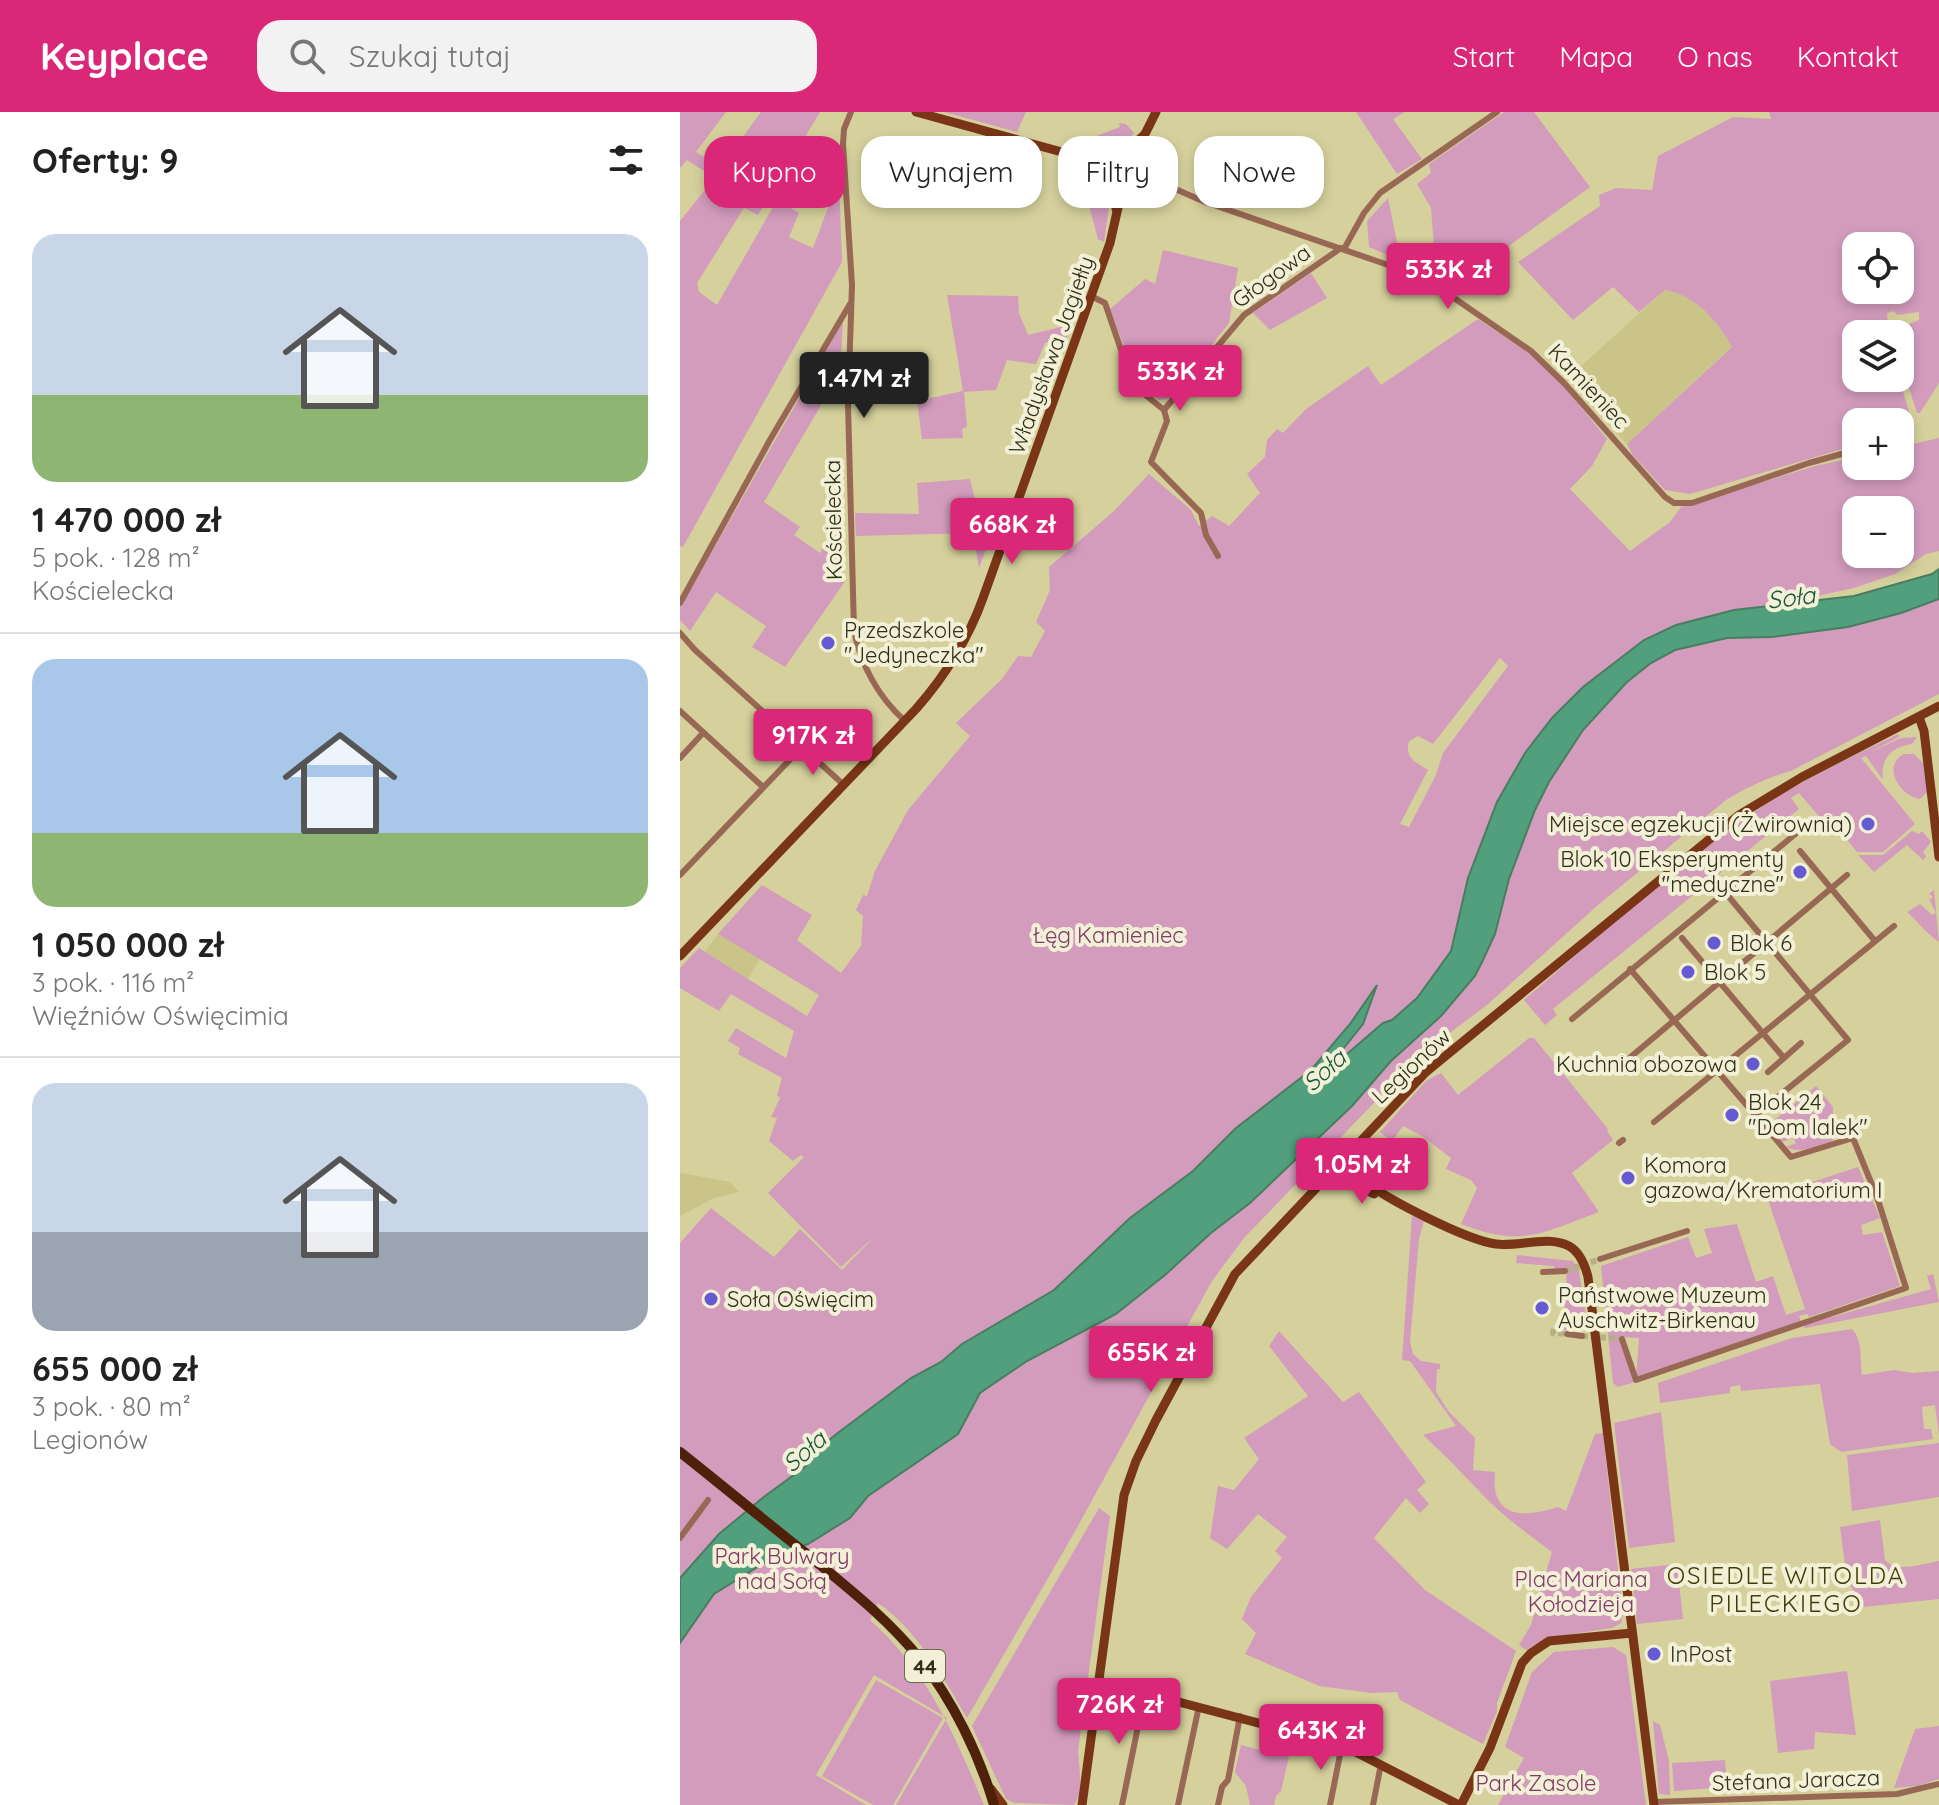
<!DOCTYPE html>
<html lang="pl">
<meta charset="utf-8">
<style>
:root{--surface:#fff;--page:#f2f2f2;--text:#222;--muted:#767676;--line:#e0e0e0;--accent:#db2777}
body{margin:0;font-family:Quicksand,sans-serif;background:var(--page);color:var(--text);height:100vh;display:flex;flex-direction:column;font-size:30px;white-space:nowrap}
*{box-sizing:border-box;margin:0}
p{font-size:26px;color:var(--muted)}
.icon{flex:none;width:44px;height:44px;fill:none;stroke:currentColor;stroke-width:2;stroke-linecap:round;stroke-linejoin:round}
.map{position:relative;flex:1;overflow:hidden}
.drawer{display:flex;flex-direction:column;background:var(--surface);width:680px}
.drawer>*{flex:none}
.guide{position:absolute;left:24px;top:24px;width:760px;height:72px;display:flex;gap:16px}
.tools{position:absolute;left:1162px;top:120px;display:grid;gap:16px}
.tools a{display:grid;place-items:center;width:72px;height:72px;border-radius:16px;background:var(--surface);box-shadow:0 4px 12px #0003;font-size:40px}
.price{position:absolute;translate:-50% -68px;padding:0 18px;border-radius:8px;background:var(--accent);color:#fff;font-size:26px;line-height:52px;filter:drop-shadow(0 2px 4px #0008)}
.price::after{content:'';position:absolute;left:50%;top:48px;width:24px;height:18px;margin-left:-12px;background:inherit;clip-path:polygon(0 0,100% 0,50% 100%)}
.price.selected{background:#222;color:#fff}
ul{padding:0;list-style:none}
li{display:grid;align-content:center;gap:16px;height:424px;padding:0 32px}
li+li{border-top:2px solid var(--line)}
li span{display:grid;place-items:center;height:248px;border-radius:24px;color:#555}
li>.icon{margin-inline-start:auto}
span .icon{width:144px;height:144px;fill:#fffc;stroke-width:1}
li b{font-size:34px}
h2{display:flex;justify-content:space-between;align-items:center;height:96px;padding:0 32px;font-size:34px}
.pill{padding:0 28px;border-radius:24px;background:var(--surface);box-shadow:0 4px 12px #0003;font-size:28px;line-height:72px}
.pill.selected{background:var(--accent);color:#fff}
header{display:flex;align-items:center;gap:48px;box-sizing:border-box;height:112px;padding:0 40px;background:var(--accent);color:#fff}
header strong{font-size:38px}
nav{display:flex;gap:44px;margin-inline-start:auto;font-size:28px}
.search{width:560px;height:72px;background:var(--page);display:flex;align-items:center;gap:20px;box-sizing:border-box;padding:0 28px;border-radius:24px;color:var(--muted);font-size:30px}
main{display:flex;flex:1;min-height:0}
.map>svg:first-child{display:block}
</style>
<header>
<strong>Keyplace</strong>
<div class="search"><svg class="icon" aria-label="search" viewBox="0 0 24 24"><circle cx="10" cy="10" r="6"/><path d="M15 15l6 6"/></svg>Szukaj tutaj</div>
<nav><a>Start</a><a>Mapa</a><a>O nas</a><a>Kontakt</a></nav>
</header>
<main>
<section class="drawer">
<h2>Oferty: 9<svg class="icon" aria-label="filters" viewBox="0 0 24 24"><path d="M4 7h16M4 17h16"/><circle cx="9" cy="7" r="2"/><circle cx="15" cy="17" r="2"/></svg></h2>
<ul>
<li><span style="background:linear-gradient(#c9d6e8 65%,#8fb573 0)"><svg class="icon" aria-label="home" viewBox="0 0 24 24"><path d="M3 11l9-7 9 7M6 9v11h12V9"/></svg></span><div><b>1 470 000 zł</b><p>5 pok. · 128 m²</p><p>Kościelecka</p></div></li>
<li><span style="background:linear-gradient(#a9c7e8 70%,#8fb573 0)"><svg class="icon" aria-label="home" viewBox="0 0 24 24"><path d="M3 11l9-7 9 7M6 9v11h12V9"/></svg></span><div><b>1 050 000 zł</b><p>3 pok. · 116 m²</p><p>Więźniów Oświęcimia</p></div></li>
<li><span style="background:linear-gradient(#c9d6e8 60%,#9aa5b1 0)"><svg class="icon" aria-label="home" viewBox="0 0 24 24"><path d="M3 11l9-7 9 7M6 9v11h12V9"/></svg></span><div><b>655 000 zł</b><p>3 pok. · 80 m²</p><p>Legionów</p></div></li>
</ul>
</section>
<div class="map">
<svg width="1259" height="1693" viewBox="0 0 1259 1693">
<rect width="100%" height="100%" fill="#d5d09c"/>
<!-- built -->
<g fill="#cac488">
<polygon points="985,178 1002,180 1032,205 1052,234 947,332 887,267"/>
<polygon points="38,822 80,846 68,867 25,840"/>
<polygon points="0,1061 50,1070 59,1080 34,1086 0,1104"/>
</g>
<!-- green -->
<g fill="#d39cbd" fill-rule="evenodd">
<polygon points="0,0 46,0 16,40 41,55 81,0 140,0 78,103 64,96 17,171 19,180 37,193 97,88 119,101 109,125 133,136 159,66 162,150 3,435 0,434 0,109 28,74 26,72 32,64 7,48 0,56"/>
<polygon points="264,0 346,0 337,20"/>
<polygon points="676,0 725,0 713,7 742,47 717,62"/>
<polygon points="824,0 854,0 910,75 771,176 732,159 728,149 717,147 689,135 687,109 708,86 719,140 754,136 751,96 737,72 751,61 749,52"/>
<path d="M1089,0H1259V271L1240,301H1237L1220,248V222H1217L1216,217L1239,208V200L1217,203L1214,199L1207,201L1209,222H1176V266H1219L1231,306V315L1225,318L1219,302L1203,301L1191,310H1176V333L1010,382L985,378L952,342L947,332L1052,235C1038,209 1014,182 985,178L959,200L933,175L893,208L838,150L920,94L919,83L936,76L972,78L978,44L1053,5L1091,7ZM1176,134H1220V178H1176Z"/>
<path d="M439,11L446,12L454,21C440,37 415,44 396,37L398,30L413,33L414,25L440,15Z"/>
<polygon points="393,59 418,70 430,88 424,130 418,127 404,76 396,72"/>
<polygon points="483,138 558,156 549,211 490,286 479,288 457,270 430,197 465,167 475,172"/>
<polygon points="631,161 647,186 590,218 573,201"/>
<polygon points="267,183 338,184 339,201 348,223 393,212 385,229 365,231 356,252 327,248 316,278 284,280 287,315 282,317 283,326 242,327 237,289 283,279"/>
<path d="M798,207L856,246L884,274L927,327L912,354L890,377L950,439L990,410L1001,395L1135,354L1176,345V354H1220V335L1259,326V439L1246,442L1215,462L1174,476L1105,491L1054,498L903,575L872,606L845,641L817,690L788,766L771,839L737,886L712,908L703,911L659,948L655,947L683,912L696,874L670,912L631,958L556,1016L513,1059L450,1106L374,1178L282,1232L261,1250L231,1266L159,1320L183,1390L188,1384L278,1322L300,1281L347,1249L436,1202L485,1163L531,1121L570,1091L672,994L711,949L761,904L803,848L815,822L829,767L855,698L869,669L903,618L947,570L971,551L995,538L1047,526L1092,525L1168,515L1221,501L1259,487V582L1111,659C1088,665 1066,676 1046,688L918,793L807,893L740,943L564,1126L532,1169L393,1423L287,1606C264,1566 237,1518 198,1491L190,1508C249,1561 274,1622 304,1693H216L267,1606L194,1563L136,1663L186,1693H0V1131L31,1096L94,1145L120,1117L162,1158L196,1123L161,1155L88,1081L124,1045L121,1043L113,1049L89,1029L97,1006L91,1005L100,986L97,983L102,966L58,942L60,936L48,929L56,916L106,946L114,919L51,882L39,899L0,876V856L19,836L127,904L139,883L38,822L82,773L132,803L117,828L161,861L181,834L183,804L176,798L183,783L187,784L195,759L228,698L290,624L276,611L322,567L338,544L351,545L365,519L356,510L370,478L369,455L434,399L469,362L511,398L519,414L532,404L549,414L580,381L567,362L585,345L587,328L597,317L603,321L626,297L688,254L701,273ZM1176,398H1220V442H1176ZM820,546L828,554L763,641L756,663L729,715L720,712L748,658C736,651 724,645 729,629L738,624L753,632Z"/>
<polygon points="163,209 160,261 84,390 120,415 114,423 140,441 161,407 164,471 105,555 72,535 86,514 36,480 10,519 0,508 0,496"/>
<polygon points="290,367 307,435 299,456 293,421 176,424 175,401 239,402 237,371"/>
<path d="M1218,622L1219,625L1189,641L1221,626L1237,625L1232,632C1211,635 1200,647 1203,668L1186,644L1181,646L1235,712L1203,740H1177L1149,706L1143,709L1119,681L1111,686L1119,697L873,897L877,903L865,913L844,888C917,826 994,755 1072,701C1118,670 1169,646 1218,622Z"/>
<path d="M1224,642H1234L1245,653L1248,679L1240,687C1220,684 1201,654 1224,642Z"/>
<polygon points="1232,719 1239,722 1242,719 1251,730 1243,740 1246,745 1243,748 1227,733 1194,760 1178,743 1203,743"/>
<path d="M1254,778L1259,830C1246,821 1239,811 1227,800L1240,792L1252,803L1256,801L1248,785L1250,788L1253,785L1249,782Z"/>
<path d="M849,926H854L928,1017L927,1019L933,1028L892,1061L919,1100C862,1121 842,1136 781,1112L797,1076L791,1068L766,1057L771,1046L742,1024L723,1014L712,1029L700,1020L746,969L761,961L778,983Z"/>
<path d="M1136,974L1153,995V1029C1138,1033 1121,1043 1106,1035L1116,1031L1113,1026L1102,1030L1086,1015Z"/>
<polygon points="1178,1055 1200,1106 1181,1113 1183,1123 1202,1120 1220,1174 1129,1205 1127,1202 1119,1204 1121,1210 956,1266 959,1226 939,1225 955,1270 938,1275 933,1271 921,1154 1008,1125 1016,1146 1032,1141 1024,1117 1057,1112 1076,1170 1093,1164 1106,1203 1125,1197 1087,1085"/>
<path d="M732,1104L744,1109L739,1127L730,1230L733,1242L741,1249L760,1252V1257H757L756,1280L769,1300L795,1326L793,1358L815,1360C810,1407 844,1406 878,1395L886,1399L915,1322L923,1321L943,1503L941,1511L932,1516L866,1526L846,1538L839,1533L851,1513L872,1440C848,1422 821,1403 800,1380C781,1360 763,1341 743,1323L776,1314L730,1249L722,1248Z"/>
<polygon points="837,1143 893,1149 899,1159 908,1218 883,1218 887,1159 875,1159 874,1154 836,1151"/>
<polygon points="1253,1162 1259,1190 1125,1216 1123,1213 1251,1177 1247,1164"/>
<path d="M1172,1217C1183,1228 1180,1249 1182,1263L1214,1258L1233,1261L1259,1259V1322L1255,1293L1242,1295L1244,1317H1251L1253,1327L1161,1340L1150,1332L1140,1272L1061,1279L1060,1273L1050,1275V1281L980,1291L978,1271L1112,1226Z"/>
<polygon points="599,1219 663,1290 679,1280 746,1370 737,1378 749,1392 740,1401 726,1386 694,1426 745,1478 836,1539 817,1591 817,1599 803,1632 720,1588 717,1580 692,1581 639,1574 565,1542 576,1521 562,1507 571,1485 602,1446 595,1439 607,1425 578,1402 547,1437 530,1426 538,1374 554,1378 579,1347 564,1326 628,1284 589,1234"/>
<polygon points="981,1300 995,1430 949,1436 934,1311"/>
<polygon points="1259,1331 1259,1385 1172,1399 1167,1343"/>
<path d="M419,1396L430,1404L398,1639C399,1656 404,1679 394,1693L334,1691L326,1687L292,1614Z"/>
<path d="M1200,1408L1205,1448C1217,1461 1242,1452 1259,1449V1487L1184,1495L1167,1468L1160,1415Z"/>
<polygon points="997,1452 1003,1507 957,1512 951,1457"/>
<polygon points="933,1535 946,1543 966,1693 818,1693 844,1646 825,1635 852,1560 874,1540"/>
<polygon points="1167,1559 1176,1623 1135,1620 1134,1637 1098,1641 1090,1569"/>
<polygon points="196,1568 263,1606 213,1693 193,1693 142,1664"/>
<polygon points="973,1609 980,1613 989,1649 990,1683 979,1682"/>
<polygon points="1259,1614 1259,1667 1237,1674 1214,1676 1235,1617"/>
<polygon points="561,1633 609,1645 601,1679 596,1684 594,1693 570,1693 566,1674 555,1660"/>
<polygon points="1045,1648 1047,1675 994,1679 992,1651"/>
</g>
<!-- water -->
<polygon fill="#529f7d" stroke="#487d5f" stroke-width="2" points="1259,457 1259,487 1221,501 1168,515 1092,525 1047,526 995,538 971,551 947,570 903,618 869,670 855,698 829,767 815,822 803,848 795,864 761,904 711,949 672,994 570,1091 531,1121 485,1163 436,1202 347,1249 300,1281 278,1322 188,1384 170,1406 128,1432 97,1443 34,1482 0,1531 0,1466 39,1422 85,1384 126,1354 133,1341 159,1320 231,1266 261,1250 282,1232 374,1178 450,1106 513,1059 556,1016 631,958 670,912 697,873 683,912 655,947 660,948 703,911 712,908 737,886 771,839 788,766 817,690 845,641 872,606 903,575 964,528 996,513 1054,498 1174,484 1252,462"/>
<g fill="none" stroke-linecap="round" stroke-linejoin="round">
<!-- street-tunnel -->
<g stroke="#b4b082" stroke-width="6" stroke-dasharray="6 3" stroke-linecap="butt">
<polyline points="885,1159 920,1147"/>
<polyline points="874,1217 873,1221 887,1222"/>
<polyline points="902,1224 942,1227"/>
</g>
<!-- street -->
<g stroke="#986854" stroke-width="6">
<path d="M171,0L164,17L163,32L172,173L168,292L174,518C180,552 199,586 225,609"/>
<polyline points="453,56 477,69 525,90 714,155 774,186 851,239 885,272 985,385 994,391 1012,391 1129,351 1176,338"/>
<polyline points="449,66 477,69"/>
<polyline points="664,137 684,101 700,81 817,0"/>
<polyline points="411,184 425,191 453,273 484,298 487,309 471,350 521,401 526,423 538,444"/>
<polyline points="484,298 564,203 661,136"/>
<polyline points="1220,321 1220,325"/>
<polyline points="0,491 91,326 170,192"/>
<polyline points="0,521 15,538 164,673"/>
<polyline points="0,599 83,675"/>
<polyline points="0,646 23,621"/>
<polyline points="1120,739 1195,829"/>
<polyline points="0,763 122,635"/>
<polyline points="1044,779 1168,928 1074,1004"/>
<polyline points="1002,826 1104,946"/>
<polyline points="892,907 1125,714"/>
<polyline points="934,959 1167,763"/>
<polyline points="1088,960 1121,931"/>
<polyline points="974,1010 1214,814"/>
<polyline points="939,1031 943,1028"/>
<polyline points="920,1147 1007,1119"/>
<polyline points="863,1160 885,1159"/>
<polyline points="887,1222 902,1224"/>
<polyline points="942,1227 956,1268 1226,1176 1197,1085 1173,1026 1111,1045 950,857"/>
<polyline points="0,1426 28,1388"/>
<polyline points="973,1690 1217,1682 1259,1672"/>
<polyline points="442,1693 465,1580"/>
<polyline points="498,1693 519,1594"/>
<polyline points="538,1693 542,1675 548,1668 560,1604"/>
<polyline points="650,1693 662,1633"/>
<polyline points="693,1693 701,1652"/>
</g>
<!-- secondary -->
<g stroke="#793516" stroke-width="9">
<polyline points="236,0 389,42 431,47"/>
<polyline points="444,69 453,60 454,44 476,0"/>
<polyline points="436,97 435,76 428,60 429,51 434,45 442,43 464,23"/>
<polyline points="1239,605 1244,619 1259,745"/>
<path d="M0,844L236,597C265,564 288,528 303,486L430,131L444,69"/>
<path d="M665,1044C670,1052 675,1062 683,1068C706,1087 786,1128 816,1132C838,1135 868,1123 889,1134C900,1140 905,1153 908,1165L974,1693"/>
<polyline points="654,1055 682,1076 694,1082"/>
<polyline points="419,1569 662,1633 779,1693"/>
<polyline points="311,1677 323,1693"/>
<polyline points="402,1693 444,1383 456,1349 476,1308 555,1162 746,960 1059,703 1122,665 1259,594"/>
<polyline points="781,1693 810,1636 842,1551 851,1541 869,1529 952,1521"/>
</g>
<!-- primary -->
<path stroke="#4f200a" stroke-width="10" d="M0,1340C43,1374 85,1409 128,1443C168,1476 208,1507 240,1547C273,1589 299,1642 314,1693"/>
</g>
<!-- markers -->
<g fill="#665ad3" stroke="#f2f0d6" stroke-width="3">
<circle cx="148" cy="531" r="8"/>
<circle cx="1188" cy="712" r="8"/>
<circle cx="1120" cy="760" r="8"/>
<circle cx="1034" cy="831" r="8"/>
<circle cx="1008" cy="860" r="8"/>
<circle cx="1073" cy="952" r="8"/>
<circle cx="1052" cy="1003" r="8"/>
<circle cx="948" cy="1066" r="8"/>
<circle cx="31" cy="1187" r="8"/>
<circle cx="862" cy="1196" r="8"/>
<circle cx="974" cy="1542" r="8"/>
</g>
<g text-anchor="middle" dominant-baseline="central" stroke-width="8" stroke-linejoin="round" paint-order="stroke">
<!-- shield labels -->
<rect fill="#f2f0d6" stroke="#6b6952" stroke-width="2" x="225" y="1538" width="40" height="32" rx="6"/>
<g font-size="20" font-weight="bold" fill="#312f1a">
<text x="245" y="1554">44</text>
</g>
<!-- street labels -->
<g font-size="22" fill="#312f1a" stroke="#f2f0d6">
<text transform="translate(591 164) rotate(-36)">Głogowa</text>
<text transform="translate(371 243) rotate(-70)">Władysława Jagiełły</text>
<text transform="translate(909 274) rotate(47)">Kamieniec</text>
<text transform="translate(153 408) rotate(-91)">Kościelecka</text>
<text transform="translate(731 954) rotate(-43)">Legionów</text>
<text transform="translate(1116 1668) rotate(-2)">Stefana Jaracza</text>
</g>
<!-- poi labels -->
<g font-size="22" fill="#312f1a" stroke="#f2f0d6" text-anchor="start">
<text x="164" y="518">Przedszkole<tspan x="164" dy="25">"Jedyneczka"</tspan></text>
<text x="1172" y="712" text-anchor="end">Miejsce egzekucji (Żwirownia)</text>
<text x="1104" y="747" text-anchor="end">Blok 10 Eksperymenty<tspan x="1104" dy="25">"medyczne"</tspan></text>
<text x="1050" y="831">Blok 6</text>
<text x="1024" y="860">Blok 5</text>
<text x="1057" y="952" text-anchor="end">Kuchnia obozowa</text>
<text x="1068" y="990">Blok 24<tspan x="1068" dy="25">"Dom lalek"</tspan></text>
<text x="964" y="1053">Komora<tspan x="964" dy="25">gazowa/Krematorium I</tspan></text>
<text x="878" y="1183">Państwowe Muzeum<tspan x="878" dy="25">Auschwitz-Birkenau</tspan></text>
<text x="47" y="1187">Soła Oświęcim</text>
<text x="990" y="1542">InPost</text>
</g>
<!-- park labels -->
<g font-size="22" fill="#833668" stroke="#f2f0d6">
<text x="428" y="823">Łęg Kamieniec</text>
<text x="102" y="1444">Park Bulwary<tspan x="102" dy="25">nad Sołą</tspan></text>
<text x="901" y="1467">Plac Mariana<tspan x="901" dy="25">Kołodzieja</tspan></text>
<text x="856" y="1671">Park Zasole</text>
</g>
<!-- water labels -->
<g font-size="24" font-style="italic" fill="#18553d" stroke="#f2f0d6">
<text transform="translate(1111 485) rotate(-7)">Soła</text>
<text transform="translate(644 958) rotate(-42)">Soła</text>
<text transform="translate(124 1339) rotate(-41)">Soła</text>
</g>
<!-- neighbourhood labels -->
<g font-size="24" letter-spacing="2" fill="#423c08" stroke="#f2f0d6">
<text x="1106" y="1463">OSIEDLE WITOLDA<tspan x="1106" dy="28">PILECKIEGO</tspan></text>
</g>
</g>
</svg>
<div class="tools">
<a><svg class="icon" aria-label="locate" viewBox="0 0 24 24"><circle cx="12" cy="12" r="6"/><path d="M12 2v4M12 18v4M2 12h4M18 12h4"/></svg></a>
<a><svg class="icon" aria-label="layers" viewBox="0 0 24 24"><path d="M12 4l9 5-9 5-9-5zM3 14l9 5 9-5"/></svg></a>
<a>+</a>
<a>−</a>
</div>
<b class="price" style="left:768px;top:199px">533K zł</b>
<b class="price" style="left:500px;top:301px">533K zł</b>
<b class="price selected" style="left:184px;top:308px">1.47M zł</b>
<b class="price" style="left:332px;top:454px">668K zł</b>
<b class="price" style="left:133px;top:665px">917K zł</b>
<b class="price" style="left:682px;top:1094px">1.05M zł</b>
<b class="price" style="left:471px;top:1282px">655K zł</b>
<b class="price" style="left:439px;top:1634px">726K zł</b>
<b class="price" style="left:641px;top:1660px">643K zł</b>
<div class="guide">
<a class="pill selected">Kupno</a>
<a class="pill">Wynajem</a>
<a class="pill">Filtry</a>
<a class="pill">Nowe</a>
</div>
</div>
</main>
